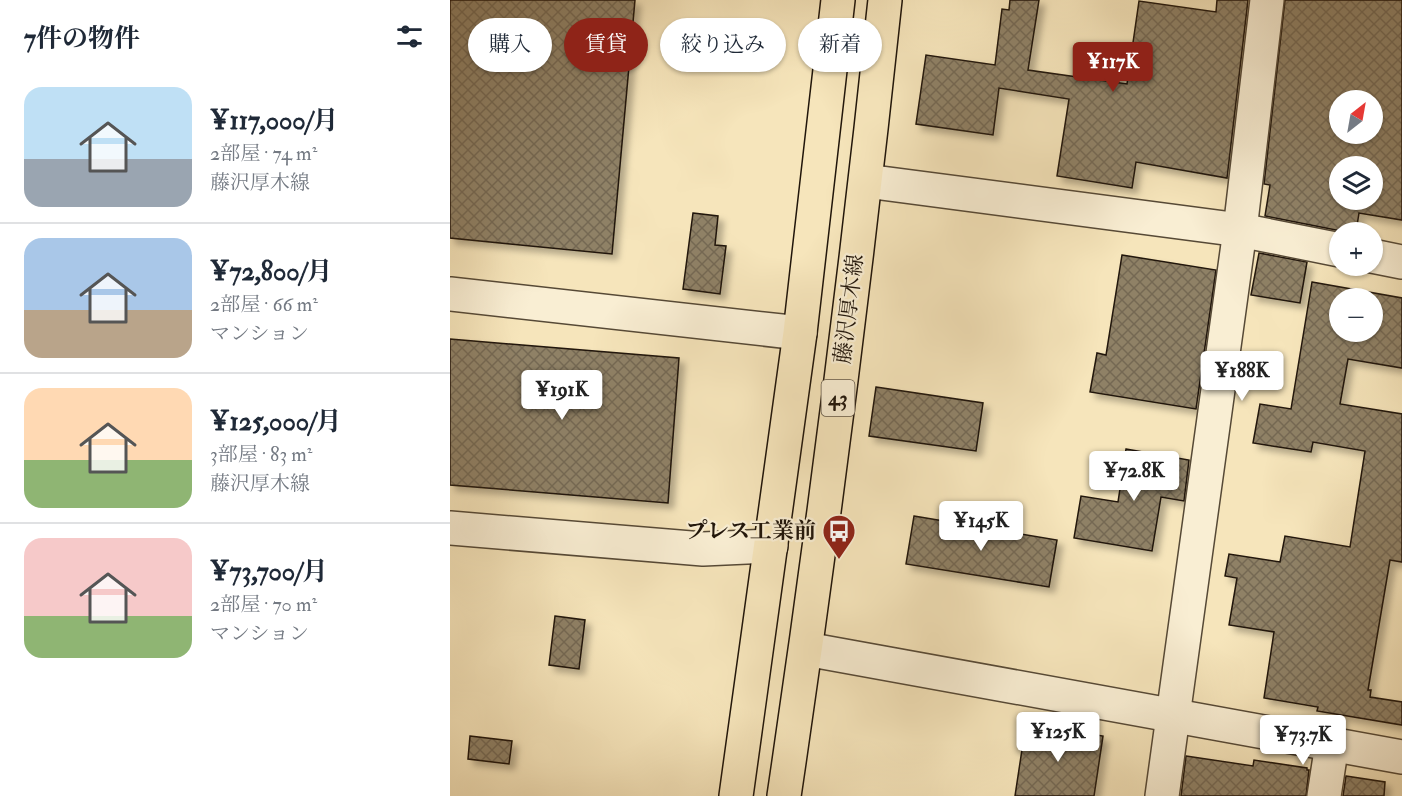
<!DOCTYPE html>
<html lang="ja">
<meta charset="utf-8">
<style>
:root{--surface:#fff;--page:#f6f6f7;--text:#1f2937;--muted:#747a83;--line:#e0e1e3;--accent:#8f2418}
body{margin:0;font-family:"IM FELL Double Pica","Noto Serif JP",serif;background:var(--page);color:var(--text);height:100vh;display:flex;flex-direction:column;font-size:22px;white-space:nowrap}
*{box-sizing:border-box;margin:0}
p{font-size:20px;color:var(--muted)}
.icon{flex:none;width:33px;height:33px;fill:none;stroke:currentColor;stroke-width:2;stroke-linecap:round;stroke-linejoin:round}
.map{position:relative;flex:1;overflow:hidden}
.side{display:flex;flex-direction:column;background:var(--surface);width:450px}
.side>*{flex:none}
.top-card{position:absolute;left:18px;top:18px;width:570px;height:54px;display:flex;gap:12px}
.needle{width:39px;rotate:31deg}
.fabs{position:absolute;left:879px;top:90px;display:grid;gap:12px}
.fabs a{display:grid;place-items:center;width:54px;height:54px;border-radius:50%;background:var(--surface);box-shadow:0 2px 4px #0004;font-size:30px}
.price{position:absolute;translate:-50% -51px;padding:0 14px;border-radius:6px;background:#fff;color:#222;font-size:20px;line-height:39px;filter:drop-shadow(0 2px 3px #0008)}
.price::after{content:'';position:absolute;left:50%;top:36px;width:18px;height:14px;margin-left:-9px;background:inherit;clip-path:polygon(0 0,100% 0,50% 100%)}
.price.current{background:var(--accent);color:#fff}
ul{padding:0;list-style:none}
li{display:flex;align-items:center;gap:18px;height:150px;padding:0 24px}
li+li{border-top:2px solid var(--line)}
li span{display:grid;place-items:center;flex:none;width:168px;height:120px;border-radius:18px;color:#555}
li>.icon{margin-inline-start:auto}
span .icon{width:72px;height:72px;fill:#fffc;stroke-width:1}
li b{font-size:26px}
h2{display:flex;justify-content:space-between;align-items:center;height:72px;padding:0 24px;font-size:26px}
.chip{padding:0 21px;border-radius:27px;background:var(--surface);box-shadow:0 2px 4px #0004;font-size:21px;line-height:54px}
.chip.current{background:var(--accent);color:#fff}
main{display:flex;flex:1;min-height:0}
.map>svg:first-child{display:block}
</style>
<main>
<section class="side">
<h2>7件の物件<svg class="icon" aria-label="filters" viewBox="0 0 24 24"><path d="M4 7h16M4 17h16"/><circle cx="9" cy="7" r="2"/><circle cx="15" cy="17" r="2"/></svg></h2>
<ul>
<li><span style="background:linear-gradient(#bfe0f5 60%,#9aa5b1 0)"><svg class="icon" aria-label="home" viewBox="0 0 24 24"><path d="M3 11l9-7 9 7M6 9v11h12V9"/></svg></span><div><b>¥117,000/月</b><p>2部屋 · 74 m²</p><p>藤沢厚木線</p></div></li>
<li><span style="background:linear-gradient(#a9c7e8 60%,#b9a48a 0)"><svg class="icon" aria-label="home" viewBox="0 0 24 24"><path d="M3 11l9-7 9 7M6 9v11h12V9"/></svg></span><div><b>¥72,800/月</b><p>2部屋 · 66 m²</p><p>マンション</p></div></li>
<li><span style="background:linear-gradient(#ffd9b3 60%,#8fb573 0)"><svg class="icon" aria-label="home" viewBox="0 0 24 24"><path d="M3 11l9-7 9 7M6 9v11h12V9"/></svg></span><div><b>¥125,000/月</b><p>3部屋 · 83 m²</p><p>藤沢厚木線</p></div></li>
<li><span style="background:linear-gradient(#f6c9c9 65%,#8fb573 0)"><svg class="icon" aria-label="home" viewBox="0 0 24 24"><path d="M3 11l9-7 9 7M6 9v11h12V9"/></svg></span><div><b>¥73,700/月</b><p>2部屋 · 70 m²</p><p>マンション</p></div></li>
</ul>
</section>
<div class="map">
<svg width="952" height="796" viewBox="0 0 952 796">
<defs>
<pattern id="building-cross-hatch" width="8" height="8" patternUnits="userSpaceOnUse" patternTransform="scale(1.5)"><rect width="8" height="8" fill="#8f8166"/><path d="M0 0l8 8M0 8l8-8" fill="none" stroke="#746852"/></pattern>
<filter id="shadow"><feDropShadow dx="5.5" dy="5.5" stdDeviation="3" flood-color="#0004"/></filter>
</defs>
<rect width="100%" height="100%" fill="#f6e5bb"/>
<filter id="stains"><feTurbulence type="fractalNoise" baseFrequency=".00333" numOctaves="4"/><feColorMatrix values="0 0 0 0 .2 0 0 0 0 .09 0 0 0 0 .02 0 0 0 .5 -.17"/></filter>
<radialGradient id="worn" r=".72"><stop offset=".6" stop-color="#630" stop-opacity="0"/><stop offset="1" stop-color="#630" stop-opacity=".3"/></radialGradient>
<!-- building -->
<g fill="url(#building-cross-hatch)" stroke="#20150a" stroke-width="1.5" fill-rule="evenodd" filter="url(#shadow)">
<polygon points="0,0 185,0 162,254 0,238"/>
<polygon points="560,0 589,0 578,70 677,84 689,1 766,12 767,0 798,0 777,178 686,162 682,188 607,176 619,99 549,88 543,135 466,124 476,55 545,65 552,9 559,10"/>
<path d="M835,0H952V220L909,213L906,232H896L815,216L820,185L814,184ZM890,100H922V134H890ZM890,166H922V200H890Z"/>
<polygon points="243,213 268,216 265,245 276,246 270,294 233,289"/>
<polygon points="809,253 857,262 850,303 801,295"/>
<polygon points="672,255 766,270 746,409 640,392 647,353 656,355"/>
<path d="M862,282L952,298V368L898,359L890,404L952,414V562L940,560L918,690H921L920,697L952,702V725L867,711L868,707L814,698L824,632L779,625L787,578L775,576L779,554L830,562L835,536L900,547L915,451L863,442L861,452L803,443L810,404L841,409ZM890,298H922V332H890Z"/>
<polygon points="0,339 229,358 218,503 0,485"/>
<polygon points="426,387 533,403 526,451 419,436"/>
<polygon points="676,449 739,460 734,501 711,497 702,551 624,538 631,496 668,502"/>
<polygon points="464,516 607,540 599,587 456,564"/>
<polygon points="105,616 135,620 129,669 99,665"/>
<polygon points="576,723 653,736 644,796 565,796"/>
<polygon points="20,736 62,741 59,764 18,759"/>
<polygon points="736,756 803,766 804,760 857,768 857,770 859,770 856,796 731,796"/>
<polygon points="896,776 935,782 934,796 893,796"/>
</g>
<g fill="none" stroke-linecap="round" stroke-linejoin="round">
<defs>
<g id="minor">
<polyline points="416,181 790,230 890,250"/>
<polyline points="922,256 952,262"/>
<polyline points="0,294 350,333"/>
<polyline points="0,528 253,549 321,546"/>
<polyline points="356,649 952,757"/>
<polyline points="712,796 790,230 817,0"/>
<polyline points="874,796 882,744"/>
</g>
<g id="major">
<polyline points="286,796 350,333 388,0"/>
<path d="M334,796C373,532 407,266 435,0"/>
</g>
</defs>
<!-- minor casing -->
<use href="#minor" stroke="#564936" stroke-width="36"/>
<!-- major casing -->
<use href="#major" stroke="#20150a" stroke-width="36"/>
<!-- minor -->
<use href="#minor" stroke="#f9eed3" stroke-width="33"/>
<!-- major -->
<use href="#major" stroke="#f6e5bb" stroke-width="33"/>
</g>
<!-- icons -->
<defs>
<symbol id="bus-pin" viewBox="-11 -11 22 30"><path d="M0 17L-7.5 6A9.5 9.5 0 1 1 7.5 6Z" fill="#8f2418" stroke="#f9eed3"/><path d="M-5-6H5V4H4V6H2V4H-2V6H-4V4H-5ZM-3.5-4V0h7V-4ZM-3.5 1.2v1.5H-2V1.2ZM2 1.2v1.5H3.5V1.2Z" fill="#fff"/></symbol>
</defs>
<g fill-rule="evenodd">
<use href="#bus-pin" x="370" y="512" width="38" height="52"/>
</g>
<g text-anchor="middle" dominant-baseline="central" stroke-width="4.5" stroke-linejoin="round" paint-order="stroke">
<!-- shield labels -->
<rect fill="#f9eed3" stroke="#615646" stroke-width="1.5" x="371.5" y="380" width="33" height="36" rx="4.5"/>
<g font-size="21" font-weight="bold" fill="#20150a">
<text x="388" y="398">43</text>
</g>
<!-- street labels -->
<g font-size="22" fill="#20150a" stroke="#f9eed3">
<text transform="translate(399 309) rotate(-83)">藤沢厚木線</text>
</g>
<!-- poi labels -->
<g font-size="22" font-weight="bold" fill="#20150a" stroke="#f9eed3" text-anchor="end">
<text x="366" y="531">プレス工業前</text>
</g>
</g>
<rect width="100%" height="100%" filter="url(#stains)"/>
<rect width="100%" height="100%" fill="url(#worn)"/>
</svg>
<div class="fabs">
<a><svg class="needle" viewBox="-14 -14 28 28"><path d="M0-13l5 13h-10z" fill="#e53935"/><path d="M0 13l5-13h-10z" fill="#747a83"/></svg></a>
<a><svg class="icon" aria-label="layers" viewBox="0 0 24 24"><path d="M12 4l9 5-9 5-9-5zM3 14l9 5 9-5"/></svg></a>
<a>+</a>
<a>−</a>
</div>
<b class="price current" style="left:663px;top:93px">¥117K</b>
<b class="price" style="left:792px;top:402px">¥188K</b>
<b class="price" style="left:112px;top:421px">¥191K</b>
<b class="price" style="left:684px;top:502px">¥72.8K</b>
<b class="price" style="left:531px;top:552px">¥145K</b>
<b class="price" style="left:608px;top:763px">¥125K</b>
<b class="price" style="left:853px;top:766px">¥73.7K</b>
<div class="top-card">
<a class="chip">購入</a>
<a class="chip current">賃貸</a>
<a class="chip">絞り込み</a>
<a class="chip">新着</a>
</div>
</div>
</main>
